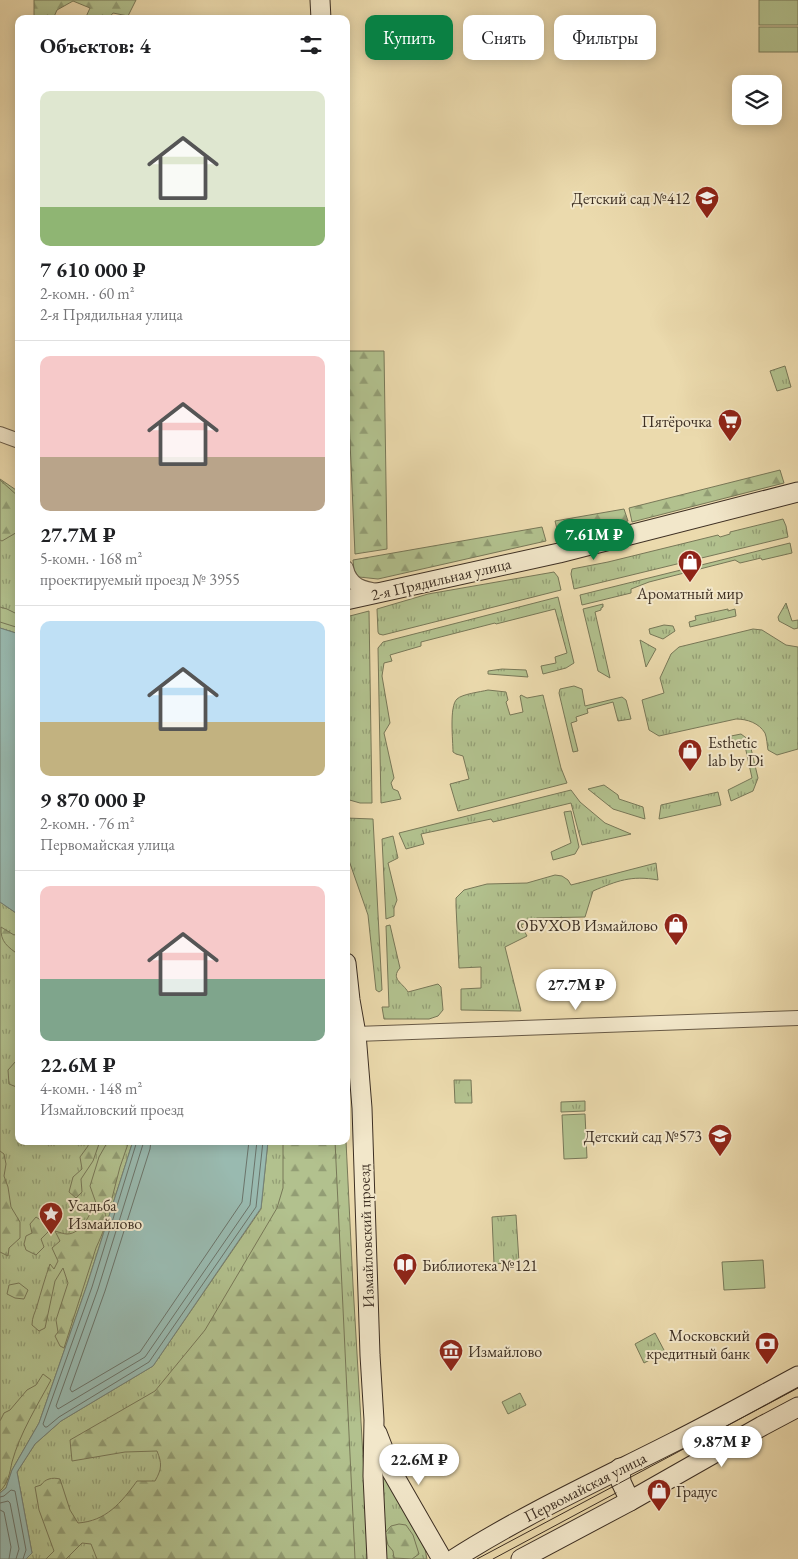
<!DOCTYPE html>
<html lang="ru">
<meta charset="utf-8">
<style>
:root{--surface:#fff;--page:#f2f2f2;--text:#202124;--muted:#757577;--line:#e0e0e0;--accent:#0b8043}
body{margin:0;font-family:"EB Garamond",serif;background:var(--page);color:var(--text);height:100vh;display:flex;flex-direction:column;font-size:19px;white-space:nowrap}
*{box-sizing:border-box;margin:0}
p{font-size:16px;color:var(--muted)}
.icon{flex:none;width:28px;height:28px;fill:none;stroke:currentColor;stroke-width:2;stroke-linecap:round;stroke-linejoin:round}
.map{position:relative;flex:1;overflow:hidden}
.side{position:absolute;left:15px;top:15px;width:335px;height:1130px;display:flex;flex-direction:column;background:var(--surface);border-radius:10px;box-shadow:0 2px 12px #0003}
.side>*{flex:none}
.banner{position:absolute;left:365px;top:15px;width:358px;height:45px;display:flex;gap:10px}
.fabs{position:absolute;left:732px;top:75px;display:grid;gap:10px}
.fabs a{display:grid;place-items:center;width:50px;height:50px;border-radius:10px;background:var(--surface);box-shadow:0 2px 12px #0003;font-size:25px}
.price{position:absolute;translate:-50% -42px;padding:0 11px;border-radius:18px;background:#fff;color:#222;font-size:16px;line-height:32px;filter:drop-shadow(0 1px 2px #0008)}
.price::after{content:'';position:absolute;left:50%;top:30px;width:15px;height:11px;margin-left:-8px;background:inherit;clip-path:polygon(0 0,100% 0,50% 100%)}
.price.selected{background:var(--accent);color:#fff}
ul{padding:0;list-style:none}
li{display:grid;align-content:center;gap:10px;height:265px;padding:0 25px}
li+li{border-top:1px solid var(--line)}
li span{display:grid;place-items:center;height:155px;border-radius:10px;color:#555}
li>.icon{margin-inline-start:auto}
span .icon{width:90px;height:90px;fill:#fffc;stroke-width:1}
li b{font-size:21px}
h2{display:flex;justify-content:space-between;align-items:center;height:60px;padding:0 25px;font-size:21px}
.tag{padding:0 18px;border-radius:10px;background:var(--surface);box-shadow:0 2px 12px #0003;font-size:18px;line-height:45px}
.tag.selected{background:var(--accent);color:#fff}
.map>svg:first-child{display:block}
</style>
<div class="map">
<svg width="798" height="1559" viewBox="0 0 798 1559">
<defs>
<pattern id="grass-tufts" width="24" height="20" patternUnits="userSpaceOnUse" patternTransform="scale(1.25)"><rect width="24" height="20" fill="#b2c18e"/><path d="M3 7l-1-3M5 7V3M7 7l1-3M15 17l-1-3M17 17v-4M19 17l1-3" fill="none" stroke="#929d74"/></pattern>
<pattern id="forest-firs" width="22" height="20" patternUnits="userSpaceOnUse" patternTransform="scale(1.25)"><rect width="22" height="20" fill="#b2c18e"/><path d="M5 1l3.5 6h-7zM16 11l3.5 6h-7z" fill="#929d74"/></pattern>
</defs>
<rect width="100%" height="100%" fill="#ebdaad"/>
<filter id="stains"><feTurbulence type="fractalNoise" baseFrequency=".004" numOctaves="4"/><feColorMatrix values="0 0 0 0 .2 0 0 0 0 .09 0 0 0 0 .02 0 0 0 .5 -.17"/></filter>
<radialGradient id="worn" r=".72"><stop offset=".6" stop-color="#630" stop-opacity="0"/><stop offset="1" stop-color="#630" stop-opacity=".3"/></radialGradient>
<!-- grass -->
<g fill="url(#grass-tufts)" stroke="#787858">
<polygon points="785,366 791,387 777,391 770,371"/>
<polygon points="0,479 19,492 19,634 0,628"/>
<polygon points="783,519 786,526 788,537 574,589 571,574 572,569 608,562 718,535 720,537 730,534 730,532"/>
<polygon points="790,543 792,553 762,560 761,558 740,563 735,560 649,582 631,589 631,593 582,605 580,595"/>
<polygon points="554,572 558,577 561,590 383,635 379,634 378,632 377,609 428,594"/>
<polygon points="558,597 574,663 566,668 543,674 541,666 556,663 555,657 567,653 555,609 496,624 495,623 421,642 421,646 390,655 392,661 384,663 382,676 390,723 384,733 394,778 391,783 393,789 398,791 401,799 381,803 378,648 383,642"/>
<polygon points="786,603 792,621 798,620 798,628 794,629 779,621 778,617"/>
<polygon points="603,604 603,607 601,608 601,610 595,612 610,678 598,671 583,609"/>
<polygon points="728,609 728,611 735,609 736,616 690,627 689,622 696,620 695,616"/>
<polygon points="369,611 372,803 360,803 346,799 346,617"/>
<polygon points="664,625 673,626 675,631 663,639 650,634 649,629"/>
<path d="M753,629L762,630L786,645L798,647V749L777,755L768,750C767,745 767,738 765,733C759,723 747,719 736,719L659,736L649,730L642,700L664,693L660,678L671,654L679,647Z"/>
<polygon points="640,640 656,649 646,667"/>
<polygon points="502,669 526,670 528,677 488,674 488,671"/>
<polygon points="574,686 582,689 585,706 622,697 626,700 631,719 618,721 613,702 587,709 588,713 576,717 577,721 571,723 578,751 573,752 559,693 560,689"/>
<path d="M488,690L506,692L508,700L506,702L510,715L523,712L520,696L521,695L527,698L543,695L561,768L567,783L458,811L450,784L469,779L463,756L456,754L453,752C453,741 449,706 457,699C462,694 480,692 488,690Z"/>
<polygon points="741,734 749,740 758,778 753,791 731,801 728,790 752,778 745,746 734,749 731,736"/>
<polygon points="604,785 618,795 619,799 643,807 645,819 613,809 588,789"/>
<polygon points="571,790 580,802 605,823 631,834 582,845 571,803 493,822 491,819 421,834 424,844 406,849 399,833"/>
<polygon points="718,792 721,805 659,819 661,805"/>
<polygon points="571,811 579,847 575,854 553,860 551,852 571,843 564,812"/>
<polygon points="346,818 373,819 382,990 379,992 376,990 368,915 346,852"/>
<polygon points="393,836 398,858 388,863 397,900 394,908 394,916 386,919 382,839"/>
<path d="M656,863L658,880C631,875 617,881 593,891L585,917L537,918L521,925L527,936L505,947L521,1011L461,1010V989L481,988V967L459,968L456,906V898L464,890L487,884L527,883L555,875L562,876L568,880L571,885Z"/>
<polygon points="0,902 19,915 19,1141 133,1141 87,1285 39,1423 12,1470 6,1488 0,1493"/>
<path d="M390,925L400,968C390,979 403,983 408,992L438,984L441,987L443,1010L438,1016L429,1019H384L382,1007H389L386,926Z"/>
<polygon points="454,1080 471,1080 472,1103 455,1103"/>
<polygon points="585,1101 585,1111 561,1112 561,1102"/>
<polygon points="268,1141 346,1141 353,1285 369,1559 26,1559 32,1553 17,1472 35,1444 61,1421 153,1366 261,1209"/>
<polygon points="516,1215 519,1262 494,1264 492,1217"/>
<polygon points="655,1333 665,1352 644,1363 635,1344"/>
<polygon points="520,1393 526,1405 508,1414 502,1402"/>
<polygon points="384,1476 425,1549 427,1559 384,1559 380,1478"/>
</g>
<!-- forest -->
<g fill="url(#forest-firs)" stroke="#787858">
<polygon points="34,0 136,0 128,16 113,13 108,19 85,19 90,8 73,1 57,10 53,19 34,19"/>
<polygon points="346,351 384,351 387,549 355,554"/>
<polygon points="780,470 784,483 632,522 629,508"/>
<polygon points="0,480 19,497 19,531 2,541 0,540"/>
<polygon points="624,509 628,521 559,537 555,521"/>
<polygon points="542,527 546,541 378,579 359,577 354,570 353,560"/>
<polygon points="0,607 7,609 19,615 19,628 0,622"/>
<path d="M1,927L14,935L19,933V955C8,947 0,942 1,927Z"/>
<polygon points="19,1060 19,1088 9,1084 8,1070 16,1061"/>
<polygon points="89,1141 100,1141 93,1161 81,1179 82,1192 76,1198 69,1192 73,1177 82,1169 80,1157 88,1146"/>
<path d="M108,1141H129L120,1167L111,1202L103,1201C101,1208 105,1210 106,1217C107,1225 99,1241 96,1248L64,1348L60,1346L55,1336L58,1332L56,1320L68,1283L63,1268L55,1281L45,1328L39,1331L32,1325C32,1317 35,1313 37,1306C41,1292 45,1278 50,1264L54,1269L58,1261L52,1248L60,1241L55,1231C59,1232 64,1234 67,1234C82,1234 90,1213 96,1203L90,1186L99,1157Z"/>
<path d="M283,1141H335L355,1559H97L91,1544L82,1543L66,1559H46L54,1551L39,1510L35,1487L41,1485C45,1479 52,1477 60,1479L70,1510L78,1523C106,1521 121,1503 137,1481H155C162,1469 162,1463 157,1451L125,1452L72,1461L70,1440L155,1391L205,1330L277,1208L283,1188Z"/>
<polygon points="0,1151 4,1154 6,1164 4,1176 8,1187 11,1207 20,1222 20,1238 9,1248 8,1256 0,1252"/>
<polygon points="36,1217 45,1223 48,1232 41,1239 44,1247 36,1255 26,1250 24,1244 26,1236 32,1233 30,1224"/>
<polygon points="19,1283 28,1290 24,1299 15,1298 7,1294 9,1285"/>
<path d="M43,1374L51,1380C37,1406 20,1433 12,1462C10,1472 8,1484 0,1491V1421L4,1413L10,1410L27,1390L36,1385Z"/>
<polygon points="399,1524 406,1525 413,1535 419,1554 412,1559 394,1558 393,1551 388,1545 385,1533 391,1526"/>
</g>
<!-- pitch -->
<g fill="#b2c18e" stroke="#787858">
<rect x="759" y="0" width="39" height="25"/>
<rect x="759" y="27" width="39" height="25"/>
<polygon points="585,1114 587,1158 564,1159 562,1115"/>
<polygon points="763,1260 765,1288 724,1290 722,1262"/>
</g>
<!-- water -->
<g fill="#99bab0" stroke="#748278">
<polygon points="0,628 19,634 19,915 0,902"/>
<polygon points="133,1141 268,1141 261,1208 153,1366 61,1421 35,1444 17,1472 32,1553 26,1559 0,1559 0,1493 6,1488 12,1470 39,1423 87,1285"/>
</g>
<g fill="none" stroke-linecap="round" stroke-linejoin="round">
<!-- shore -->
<g stroke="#6b746a" stroke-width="1">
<polyline points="137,1141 92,1287 43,1424 45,1427 47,1427 59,1417 149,1362 256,1207 263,1141"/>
<polyline points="144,1141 98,1289 56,1406 58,1409 145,1357 250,1205 257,1141"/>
<polyline points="151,1141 150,1149 105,1291 70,1389 72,1392 140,1352 242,1202 249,1141"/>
<polyline points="0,1497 4,1496 11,1490 15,1491 26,1550 23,1559"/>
<polyline points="0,1503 8,1501 10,1503 19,1549 16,1559"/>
<polyline points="0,1510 4,1512 11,1547 9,1559"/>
</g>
<defs>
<g id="street">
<polyline points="0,434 19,441"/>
<path d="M346,568C350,586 363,589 379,591"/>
<polyline points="356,1034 798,1018"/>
</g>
<g id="secondary">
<polyline points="320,0 321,19"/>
<polyline points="346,600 559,553 798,492"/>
<polyline points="346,963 350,1000 356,1034 362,1108 370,1355 374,1420 373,1476 377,1559"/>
<polyline points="377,1433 392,1472 442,1559"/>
<polyline points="620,1468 621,1482 630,1501"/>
<path d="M454,1559C523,1515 601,1479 674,1442C716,1421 757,1398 798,1376"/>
<polyline points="521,1559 630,1501 762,1426 798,1407"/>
</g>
</defs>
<!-- street casing -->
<use href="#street" stroke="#685a46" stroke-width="16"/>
<!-- secondary casing -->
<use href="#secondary" stroke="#3d2f23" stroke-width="21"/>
<!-- street -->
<use href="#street" stroke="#f2e7ca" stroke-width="14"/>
<!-- secondary -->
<use href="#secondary" stroke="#f2e7ca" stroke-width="19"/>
<!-- tram -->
<g stroke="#3d2f23" stroke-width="1">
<polyline points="477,1559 798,1388"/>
<polyline points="493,1559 616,1493"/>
</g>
</g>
<!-- icons -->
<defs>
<symbol id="school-pin" viewBox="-11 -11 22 30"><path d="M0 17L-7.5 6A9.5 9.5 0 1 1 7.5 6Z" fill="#8f2418" stroke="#f2e7ca"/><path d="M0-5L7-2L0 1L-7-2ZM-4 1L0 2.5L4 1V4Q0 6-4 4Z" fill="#fff"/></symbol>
<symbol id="supermarket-pin" viewBox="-11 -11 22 30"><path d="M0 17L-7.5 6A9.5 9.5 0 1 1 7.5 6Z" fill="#8f2418" stroke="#f2e7ca"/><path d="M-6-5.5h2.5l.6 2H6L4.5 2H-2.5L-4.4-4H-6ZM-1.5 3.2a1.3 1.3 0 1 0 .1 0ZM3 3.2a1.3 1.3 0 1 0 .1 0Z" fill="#fff"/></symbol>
<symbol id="shop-pin" viewBox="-11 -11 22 30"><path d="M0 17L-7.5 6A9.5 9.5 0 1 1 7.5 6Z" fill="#8f2418" stroke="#f2e7ca"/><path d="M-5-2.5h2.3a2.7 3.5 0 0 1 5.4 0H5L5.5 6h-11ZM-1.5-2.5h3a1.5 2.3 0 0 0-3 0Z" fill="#fff"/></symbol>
<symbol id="sight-pin" viewBox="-11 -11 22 30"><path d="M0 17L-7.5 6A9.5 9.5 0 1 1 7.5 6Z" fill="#8f2418" stroke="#f2e7ca"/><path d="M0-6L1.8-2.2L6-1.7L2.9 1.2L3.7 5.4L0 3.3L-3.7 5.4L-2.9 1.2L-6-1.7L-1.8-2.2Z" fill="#fff"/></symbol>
<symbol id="library-pin" viewBox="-11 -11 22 30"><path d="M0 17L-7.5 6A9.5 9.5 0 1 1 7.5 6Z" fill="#8f2418" stroke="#f2e7ca"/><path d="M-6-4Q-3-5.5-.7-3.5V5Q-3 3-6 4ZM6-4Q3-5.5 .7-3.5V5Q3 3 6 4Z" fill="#fff"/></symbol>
<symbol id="bank-pin" viewBox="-11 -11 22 30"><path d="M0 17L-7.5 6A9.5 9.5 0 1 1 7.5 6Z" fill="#8f2418" stroke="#f2e7ca"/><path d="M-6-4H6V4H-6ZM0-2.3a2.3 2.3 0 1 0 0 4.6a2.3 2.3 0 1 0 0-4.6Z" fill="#fff"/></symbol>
<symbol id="museum-pin" viewBox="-11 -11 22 30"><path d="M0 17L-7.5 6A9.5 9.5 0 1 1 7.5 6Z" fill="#8f2418" stroke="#f2e7ca"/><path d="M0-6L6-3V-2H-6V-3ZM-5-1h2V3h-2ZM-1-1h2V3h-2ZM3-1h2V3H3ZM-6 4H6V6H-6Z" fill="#fff"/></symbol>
</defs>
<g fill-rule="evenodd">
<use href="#school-pin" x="693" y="184" width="28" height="38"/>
<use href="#supermarket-pin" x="716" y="407" width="28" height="38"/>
<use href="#shop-pin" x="676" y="548" width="28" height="38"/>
<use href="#shop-pin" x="676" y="737" width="28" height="38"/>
<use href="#shop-pin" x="662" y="911" width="28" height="38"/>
<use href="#school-pin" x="706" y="1122" width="28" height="38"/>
<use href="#sight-pin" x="37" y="1200" width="28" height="38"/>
<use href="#library-pin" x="391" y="1251" width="28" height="38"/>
<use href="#bank-pin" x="753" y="1330" width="28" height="38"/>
<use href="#museum-pin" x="437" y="1337" width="28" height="38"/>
<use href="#shop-pin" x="645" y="1477" width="28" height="38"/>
</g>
<g text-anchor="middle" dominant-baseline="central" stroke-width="4" stroke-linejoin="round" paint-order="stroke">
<!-- poi labels -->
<g font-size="16" fill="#3d2f23" stroke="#f2e7ca" text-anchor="end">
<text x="690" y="198">Детский сад №412</text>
<text x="712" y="421">Пятёрочка</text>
<text x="690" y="593" text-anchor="middle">Ароматный мир</text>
<text x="708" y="742" text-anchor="start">Esthetic<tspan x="708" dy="18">lab by Di</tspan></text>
<text x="658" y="925">ОБУХОВ Измайлово</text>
<text x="702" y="1136">Детский сад №573</text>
<text x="68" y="1205" text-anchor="start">Усадьба<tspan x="68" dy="18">Измайлово</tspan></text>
<text x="422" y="1265" text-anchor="start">Библиотека №121</text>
<text x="750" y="1335">Московский<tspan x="750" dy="18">кредитный банк</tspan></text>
<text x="468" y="1351" text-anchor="start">Измайлово</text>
<text x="676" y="1491" text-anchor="start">Градус</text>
</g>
<!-- street labels -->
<g font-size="16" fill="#3d2f23" stroke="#f2e7ca">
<text transform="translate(441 579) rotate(-13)">2-я Прядильная улица</text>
<text transform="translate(366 1236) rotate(-92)">Измайловский проезд</text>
<text transform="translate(585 1487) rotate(-27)">Первомайская улица</text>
</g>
</g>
<rect width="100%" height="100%" filter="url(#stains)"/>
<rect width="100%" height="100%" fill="url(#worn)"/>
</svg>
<div class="fabs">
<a><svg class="icon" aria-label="layers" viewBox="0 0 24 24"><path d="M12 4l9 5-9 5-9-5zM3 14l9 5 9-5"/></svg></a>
</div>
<b class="price selected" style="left:594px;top:561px">7.61M ₽</b>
<b class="price" style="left:576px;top:1011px">27.7M ₽</b>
<b class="price" style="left:722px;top:1468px">9.87M ₽</b>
<b class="price" style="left:419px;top:1486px">22.6M ₽</b>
<div class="banner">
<a class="tag selected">Купить</a>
<a class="tag">Снять</a>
<a class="tag">Фильтры</a>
</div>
<section class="side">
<h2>Объектов: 4<svg class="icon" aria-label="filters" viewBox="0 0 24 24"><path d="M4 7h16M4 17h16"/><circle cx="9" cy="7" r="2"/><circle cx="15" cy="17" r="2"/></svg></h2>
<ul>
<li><span style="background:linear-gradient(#dfe7d0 75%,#8fb573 0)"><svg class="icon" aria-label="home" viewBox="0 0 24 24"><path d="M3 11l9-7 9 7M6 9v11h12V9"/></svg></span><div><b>7 610 000 ₽</b><p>2-комн. · 60 m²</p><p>2-я Прядильная улица</p></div></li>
<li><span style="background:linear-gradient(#f6c9c9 65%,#b9a48a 0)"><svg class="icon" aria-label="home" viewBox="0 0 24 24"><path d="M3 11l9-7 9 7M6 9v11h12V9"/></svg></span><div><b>27.7M ₽</b><p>5-комн. · 168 m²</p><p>проектируемый проезд № 3955</p></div></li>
<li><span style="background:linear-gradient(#bfe0f5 65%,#c2b280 0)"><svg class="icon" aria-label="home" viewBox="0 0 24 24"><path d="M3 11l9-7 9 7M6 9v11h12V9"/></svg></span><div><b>9 870 000 ₽</b><p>2-комн. · 76 m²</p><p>Первомайская улица</p></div></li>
<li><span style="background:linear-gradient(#f6c9c9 60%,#7fa58c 0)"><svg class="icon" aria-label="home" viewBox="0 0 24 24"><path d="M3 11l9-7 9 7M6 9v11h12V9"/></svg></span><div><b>22.6M ₽</b><p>4-комн. · 148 m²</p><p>Измайловский проезд</p></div></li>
</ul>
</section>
</div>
